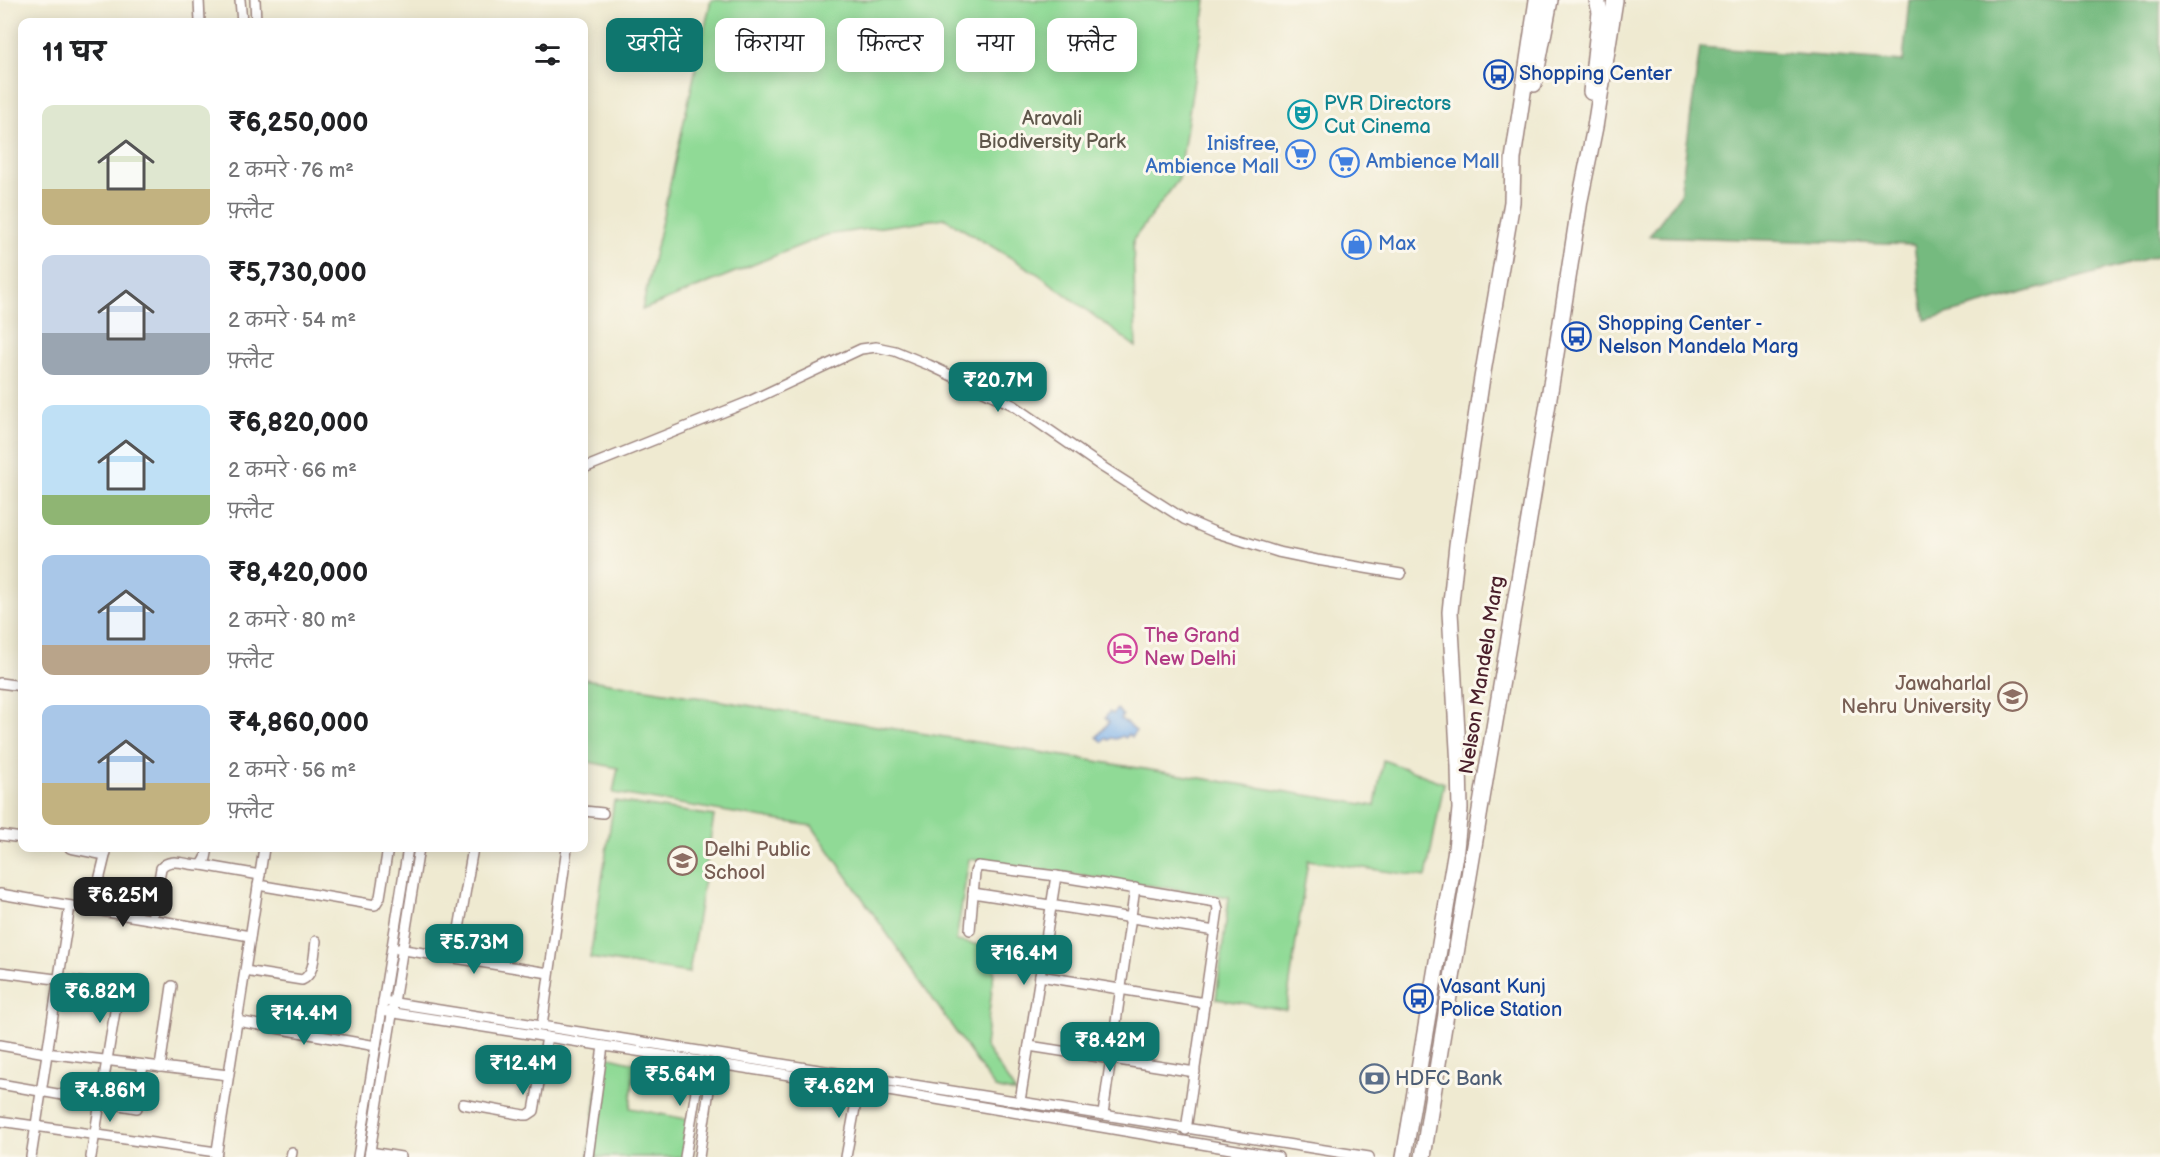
<!DOCTYPE html>
<html lang="hi">
<meta charset="utf-8">
<style>
:root{--surface:#fff;--page:#f2f2f2;--text:#202124;--muted:#757577;--accent:#0f766e}
body{margin:0;font-family:"Balsamiq Sans","Playpen Sans Deva",sans-serif;background:var(--page);color:var(--text);height:100vh;display:flex;flex-direction:column;font-size:22px;white-space:nowrap}
*{box-sizing:border-box;margin:0}
p{font-size:20px;color:var(--muted)}
.icon{flex:none;width:33px;height:33px;fill:none;stroke:currentColor;stroke-width:2;stroke-linecap:round;stroke-linejoin:round}
.map{position:relative;flex:1;overflow:hidden}
.details{position:absolute;left:18px;top:18px;width:570px;height:834px;display:flex;flex-direction:column;background:var(--surface);border-radius:12px;box-shadow:0 3px 15px #0003}
.details>*{flex:none}
.banner{position:absolute;left:606px;top:18px;width:570px;height:54px;display:flex;gap:12px}
.price{position:absolute;translate:-50% -51px;padding:0 14px;border-radius:12px;background:var(--accent);color:#fff;font-size:20px;line-height:39px;filter:drop-shadow(0 2px 3px #0008)}
.price::after{content:'';position:absolute;left:50%;top:36px;width:18px;height:14px;margin-left:-9px;background:inherit;clip-path:polygon(0 0,100% 0,50% 100%)}
.price.on{background:#222;color:#fff}
ul{padding:0;list-style:none}
li{display:flex;align-items:center;gap:18px;height:150px;padding:0 24px}
li span{display:grid;place-items:center;flex:none;width:168px;height:120px;border-radius:12px;color:#555}
li>.icon{margin-inline-start:auto}
span .icon{width:72px;height:72px;fill:#fffc;stroke-width:1}
li b{font-size:26px}
h2{display:flex;justify-content:space-between;align-items:center;height:72px;padding:0 24px;font-size:26px}
.tag{padding:0 21px;border-radius:12px;background:var(--surface);box-shadow:0 3px 15px #0003;font-size:21px;line-height:54px}
.tag.on{background:var(--accent);color:#fff}
.map>svg:first-child{display:block}
</style>
<div class="map">
<svg width="2160" height="1157" viewBox="0 0 2160 1157">
<rect width="100%" height="100%" fill="#fbf7ec"/>
<filter id="ink" filterUnits="userSpaceOnUse"><feTurbulence type="fractalNoise" baseFrequency=".0167" numOctaves="2"/><feDisplacementMap in="SourceGraphic" scale="12" xChannelSelector="R" yChannelSelector="G"/><feConvolveMatrix kernelMatrix="1 2 1 2 8 2 1 2 1" color-interpolation-filters="sRGB"/></filter>
<filter id="wash" filterUnits="userSpaceOnUse"><feTurbulence type="fractalNoise" baseFrequency=".008" numOctaves="4" result="noise"/><feDisplacementMap in="SourceGraphic" scale="24" xChannelSelector="R" yChannelSelector="G"/><feGaussianBlur stdDeviation="1.35" result="paint"/><feColorMatrix in="noise" values="0 0 0 0 0 0 0 0 0 0 0 0 0 0 0 0 0 1.4 0 .05"/><feComposite in="paint" operator="in"/></filter>
<g filter="url(#wash)">
<rect width="100%" height="100%" fill="#efead1"/>
<!-- green -->
<g fill="#90da96" stroke="#6d7c60" stroke-width="1.5">
<polygon points="711,0 1206,0 1179,179 1133,240 1136,347 1038,274 944,218 826,235 642,310"/>
<polygon points="584,679 1375,806 1383,760 1444,783 1426,877 1308,860 1286,1010 1216,999 1229,897 969,859 956,941 997,948 985,1046 1016,1093 995,1088 812,826 613,793 618,768 584,761"/>
<polygon points="614,801 714,816 689,973 590,958"/>
<polygon points="602,1055 635,1063 630,1108 691,1120 685,1157 588,1157"/>
</g>
<!-- forest -->
<polygon fill="#74ba7f" stroke="#5f6c55" stroke-width="1.5" points="1909,0 2160,0 2160,255 1925,320 1914,245 1649,236 1680,195 1700,47 1903,62"/>
<!-- water -->
<polygon fill="#7bb0e9" stroke="#62688a" stroke-width="1.5" points="1117,709 1123,715 1121,719 1136,731 1131,737 1128,734 1125,738 1122,736 1116,739 1111,738 1109,740 1106,738 1103,742 1097,737 1109,722 1105,718 1109,712 1113,714"/>
</g>
<g filter="url(#ink)">
<g fill="none" stroke-linecap="round" stroke-linejoin="round">
<defs>
<g id="street">
<polyline points="199,0 200,22"/>
<polyline points="240,0 242,22"/>
<polyline points="255,0 256,22"/>
<polyline points="584,468 748,402 861,349 876,347 895,351 929,365 1013,405 1104,468 1184,519 1214,532 1278,552 1317,560 1401,574"/>
<polyline points="0,683 22,686"/>
<polyline points="584,811 603,813"/>
<polyline points="0,835 22,838"/>
<polyline points="70,848 105,855"/>
<polyline points="202,865 260,875"/>
<polyline points="258,885 375,905 380,897 388,848"/>
<polyline points="973,893 1215,931"/>
<polyline points="0,894 250,936"/>
<polyline points="92,909 107,848"/>
<path d="M152,919L161,868C170,856 188,866 202,865L206,858L208,848"/>
<polyline points="970,930 975,872 978,866 1056,876 1216,902 1218,909 1186,1130"/>
<polyline points="398,949 549,973"/>
<polyline points="454,958 473,848"/>
<path d="M245,971L302,980C315,974 314,954 316,941"/>
<polyline points="0,972 119,987 91,1157"/>
<polyline points="1040,976 1205,1003"/>
<polyline points="383,1001 1369,1157"/>
<polyline points="382,1011 859,1086 1278,1157"/>
<polyline points="237,1021 376,1046"/>
<polyline points="542,1026 567,848"/>
<polyline points="0,1045 46,1053 228,1075"/>
<polyline points="1029,1046 1195,1072"/>
<polyline points="160,1067 172,986"/>
<polyline points="0,1084 137,1108 143,1065"/>
<polyline points="1020,1101 1056,876"/>
<polyline points="463,1104 524,1115 528,1115 534,1111 547,1037"/>
<polyline points="1103,1114 1135,888"/>
<polyline points="0,1121 216,1152"/>
<polyline points="370,1152 401,1157"/>
<polyline points="31,1157 70,906"/>
<polyline points="216,1157 264,848"/>
<polyline points="291,1157 292,1152"/>
<polyline points="358,1157 408,848"/>
<polyline points="369,1157 419,848"/>
<polyline points="588,1157 603,1046"/>
<polyline points="685,1157 701,1061"/>
<polyline points="699,1157 713,1063"/>
<polyline points="846,1157 859,1086"/>
</g>
<g id="primary">
<polyline points="1534,84 1550,0"/>
<polyline points="1591,92 1600,12 1597,0"/>
<polyline points="1404,1157 1456,849 1460,809 1459,766 1450,612 1457,545 1481,384 1512,202 1513,159 1537,0"/>
<path d="M1423,1157C1473,838 1532,520 1580,200L1595,127L1615,0"/>
</g>
</defs>
<!-- street casing -->
<use href="#street" stroke="#9c847e" stroke-width="12"/>
<!-- primary casing -->
<use href="#primary" stroke="#9c847e" stroke-width="18"/>
<!-- street -->
<use href="#street" stroke="#fff" stroke-width="9"/>
<!-- primary -->
<use href="#primary" stroke="#fff" stroke-width="15"/>
</g>
</g>
<!-- icons -->
<defs>
<symbol id="bus-ring" viewBox="-11 -11 22 22"><circle r="9.5" fill="#fbf7ec" stroke="#1a4fb4" stroke-width="1.5"/><path d="M-5-6H5V4H4V6H2V4H-2V6H-4V4H-5ZM-3.5-4V0h7V-4ZM-3.5 1.2v1.5H-2V1.2ZM2 1.2v1.5H3.5V1.2Z" fill="#1a4fb4"/></symbol>
<symbol id="theatre-ring" viewBox="-11 -11 22 22"><circle r="9.5" fill="#fbf7ec" stroke="#0f9aa8" stroke-width="1.5"/><path d="M-5-5.5Q0-4 5-5.5V0Q5 5 0 6Q-5 5-5 0ZM-3.3-2.5H-1v1.5H-3.3ZM1-2.5H3.3v1.5H1ZM-2.8 1Q0 5.5 2.8 1Z" fill="#0f9aa8"/></symbol>
<symbol id="supermarket-ring" viewBox="-11 -11 22 22"><circle r="9.5" fill="#fbf7ec" stroke="#3f7fe0" stroke-width="1.5"/><path d="M-6-5.5h2.5l.6 2H6L4.5 2H-2.5L-4.4-4H-6ZM-1.5 3.2a1.3 1.3 0 1 0 .1 0ZM3 3.2a1.3 1.3 0 1 0 .1 0Z" fill="#3f7fe0"/></symbol>
<symbol id="shop-ring" viewBox="-11 -11 22 22"><circle r="9.5" fill="#fbf7ec" stroke="#3f7fe0" stroke-width="1.5"/><path d="M-5-2.5h2.3a2.7 3.5 0 0 1 5.4 0H5L5.5 6h-11ZM-1.5-2.5h3a1.5 2.3 0 0 0-3 0Z" fill="#3f7fe0"/></symbol>
<symbol id="hotel-ring" viewBox="-11 -11 22 22"><circle r="9.5" fill="#fbf7ec" stroke="#d1479c" stroke-width="1.5"/><path d="M-6-4.5h1.5V1H6V5H4.5V3h-9V5H-6ZM-4 0a1.8 1.8 0 1 1 3.6 0ZM.5 0V-2.5h3Q6-2.5 6 0Z" fill="#d1479c"/></symbol>
<symbol id="university-ring" viewBox="-11 -11 22 22"><circle r="9.5" fill="#fbf7ec" stroke="#8d6e63" stroke-width="1.5"/><path d="M0-5L7-2L0 1L-7-2ZM-4 1L0 2.5L4 1V4Q0 6-4 4Z" fill="#8d6e63"/></symbol>
<symbol id="school-ring" viewBox="-11 -11 22 22"><circle r="9.5" fill="#fbf7ec" stroke="#8d6e63" stroke-width="1.5"/><path d="M0-5L7-2L0 1L-7-2ZM-4 1L0 2.5L4 1V4Q0 6-4 4Z" fill="#8d6e63"/></symbol>
<symbol id="bank-ring" viewBox="-11 -11 22 22"><circle r="9.5" fill="#fbf7ec" stroke="#5c6f8a" stroke-width="1.5"/><path d="M-6-4H6V4H-6ZM0-2.3a2.3 2.3 0 1 0 0 4.6a2.3 2.3 0 1 0 0-4.6Z" fill="#5c6f8a"/></symbol>
</defs>
<g fill-rule="evenodd">
<use href="#bus-ring" x="1482" y="58" width="33" height="33"/>
<use href="#theatre-ring" x="1286" y="98" width="33" height="33"/>
<use href="#supermarket-ring" x="1284" y="138" width="33" height="33"/>
<use href="#supermarket-ring" x="1328" y="146" width="33" height="33"/>
<use href="#shop-ring" x="1340" y="228" width="33" height="33"/>
<use href="#bus-ring" x="1560" y="320" width="33" height="33"/>
<use href="#hotel-ring" x="1106" y="632" width="33" height="33"/>
<use href="#university-ring" x="1996" y="680" width="33" height="33"/>
<use href="#school-ring" x="666" y="844" width="33" height="33"/>
<use href="#bus-ring" x="1402" y="982" width="33" height="33"/>
<use href="#bank-ring" x="1358" y="1062" width="33" height="33"/>
</g>
<g text-anchor="middle" dominant-baseline="central" stroke-width="6" stroke-linejoin="round" paint-order="stroke">
<!-- transit labels -->
<g font-size="20" fill="#164399" stroke="#fbf7ec" text-anchor="start">
<text x="1519" y="74">Shopping Center</text>
<text x="1598" y="324">Shopping Center -<tspan x="1598" dy="23">Nelson Mandela Marg</tspan></text>
<text x="1440" y="987">Vasant Kunj<tspan x="1440" dy="23">Police Station</tspan></text>
</g>
<!-- culture labels -->
<g font-size="20" fill="#0d838f" stroke="#fbf7ec" text-anchor="start">
<text x="1324" y="104">PVR Directors<tspan x="1324" dy="23">Cut Cinema</tspan></text>
</g>
<!-- park labels -->
<g font-size="20" fill="#5f574b" stroke="#fbf7ec">
<text x="1052" y="119">Aravali<tspan x="1052" dy="23">Biodiversity Park</tspan></text>
</g>
<!-- shop labels -->
<g font-size="20" fill="#366cbe" stroke="#fbf7ec" text-anchor="start">
<text x="1279" y="144" text-anchor="end">Inisfree,<tspan x="1279" dy="23">Ambience Mall</tspan></text>
<text x="1366" y="162">Ambience Mall</text>
<text x="1378" y="244">Max</text>
</g>
<!-- hotel labels -->
<g font-size="20" fill="#b23c85" stroke="#fbf7ec" text-anchor="start">
<text x="1144" y="636">The Grand<tspan x="1144" dy="23">New Delhi</tspan></text>
</g>
<!-- street labels -->
<g font-size="20" fill="#4a1f2b" stroke="#fbf7ec">
<text transform="translate(1482 675) rotate(-81)">Nelson Mandela Marg</text>
</g>
<!-- education labels -->
<g font-size="20" fill="#785e54" stroke="#fbf7ec" text-anchor="end">
<text x="1991" y="684">Jawaharlal<tspan x="1991" dy="23">Nehru University</tspan></text>
<text x="704" y="850" text-anchor="start">Delhi Public<tspan x="704" dy="23">School</tspan></text>
</g>
<!-- service labels -->
<g font-size="20" fill="#4e5e75" stroke="#fbf7ec" text-anchor="start">
<text x="1395" y="1079">HDFC Bank</text>
</g>
</g>
</svg>
<b class="price" style="left:998px;top:413px">₹20.7M</b>
<b class="price on" style="left:123px;top:928px">₹6.25M</b>
<b class="price" style="left:474px;top:975px">₹5.73M</b>
<b class="price" style="left:1024px;top:986px">₹16.4M</b>
<b class="price" style="left:100px;top:1024px">₹6.82M</b>
<b class="price" style="left:304px;top:1046px">₹14.4M</b>
<b class="price" style="left:1110px;top:1073px">₹8.42M</b>
<b class="price" style="left:523px;top:1096px">₹12.4M</b>
<b class="price" style="left:680px;top:1107px">₹5.64M</b>
<b class="price" style="left:839px;top:1119px">₹4.62M</b>
<b class="price" style="left:110px;top:1123px">₹4.86M</b>
<div class="banner">
<a class="tag on">खरीदें</a>
<a class="tag">किराया</a>
<a class="tag">फ़िल्टर</a>
<a class="tag">नया</a>
<a class="tag">फ़्लैट</a>
</div>
<section class="details">
<h2>11 घर<svg class="icon" aria-label="filters" viewBox="0 0 24 24"><path d="M4 7h16M4 17h16"/><circle cx="9" cy="7" r="2"/><circle cx="15" cy="17" r="2"/></svg></h2>
<ul>
<li><span style="background:linear-gradient(#dfe7d0 70%,#c2b280 0)"><svg class="icon" aria-label="home" viewBox="0 0 24 24"><path d="M3 11l9-7 9 7M6 9v11h12V9"/></svg></span><div><b>₹6,250,000</b><p>2 कमरे · 76 m²</p><p>फ़्लैट</p></div></li>
<li><span style="background:linear-gradient(#c9d6e8 65%,#9aa5b1 0)"><svg class="icon" aria-label="home" viewBox="0 0 24 24"><path d="M3 11l9-7 9 7M6 9v11h12V9"/></svg></span><div><b>₹5,730,000</b><p>2 कमरे · 54 m²</p><p>फ़्लैट</p></div></li>
<li><span style="background:linear-gradient(#bfe0f5 75%,#8fb573 0)"><svg class="icon" aria-label="home" viewBox="0 0 24 24"><path d="M3 11l9-7 9 7M6 9v11h12V9"/></svg></span><div><b>₹6,820,000</b><p>2 कमरे · 66 m²</p><p>फ़्लैट</p></div></li>
<li><span style="background:linear-gradient(#a9c7e8 75%,#b9a48a 0)"><svg class="icon" aria-label="home" viewBox="0 0 24 24"><path d="M3 11l9-7 9 7M6 9v11h12V9"/></svg></span><div><b>₹8,420,000</b><p>2 कमरे · 80 m²</p><p>फ़्लैट</p></div></li>
<li><span style="background:linear-gradient(#a9c7e8 65%,#c2b280 0)"><svg class="icon" aria-label="home" viewBox="0 0 24 24"><path d="M3 11l9-7 9 7M6 9v11h12V9"/></svg></span><div><b>₹4,860,000</b><p>2 कमरे · 56 m²</p><p>फ़्लैट</p></div></li>
</ul>
</section>
</div>
